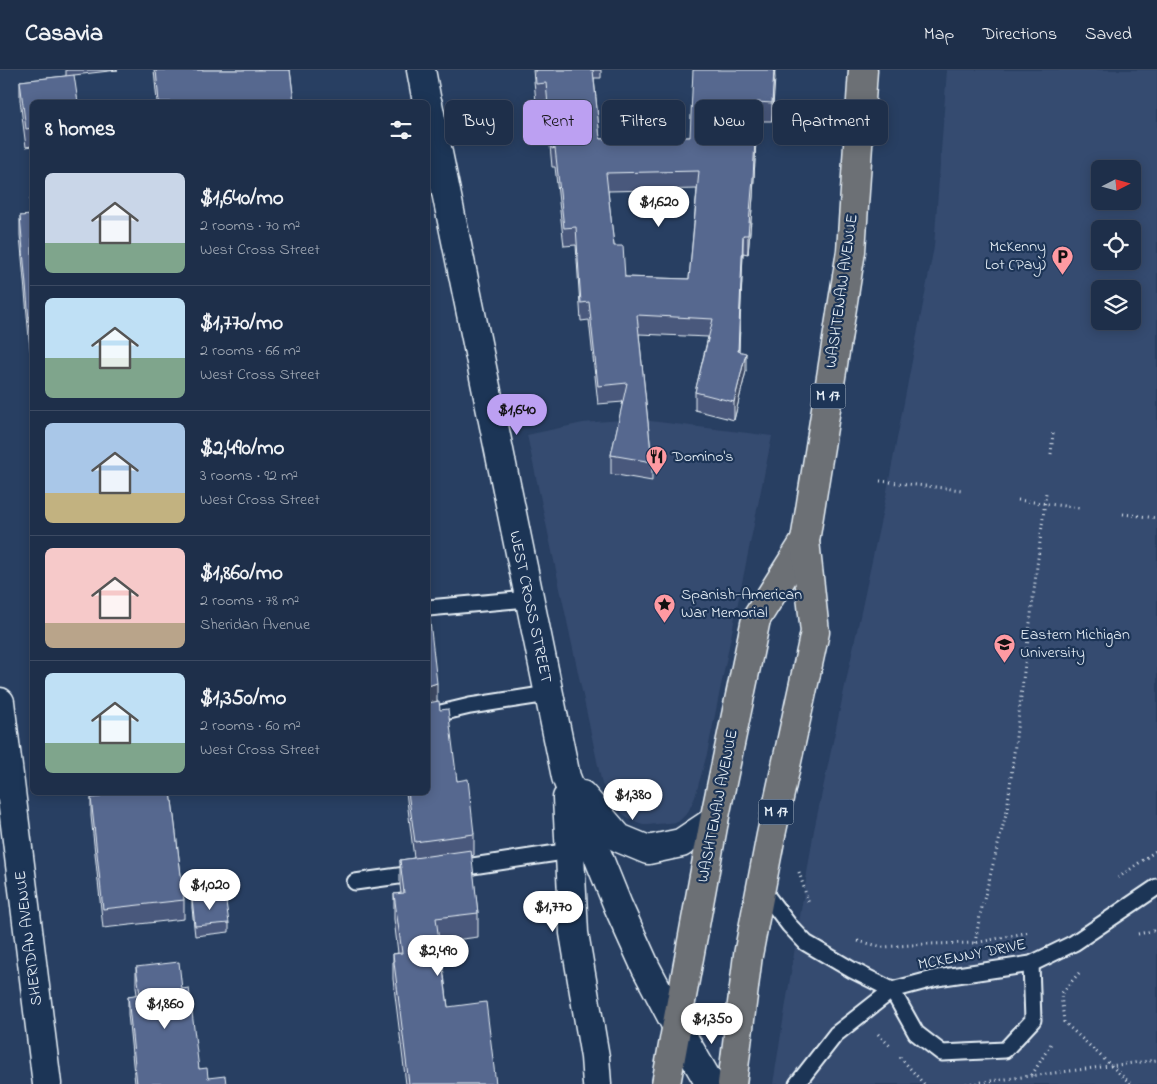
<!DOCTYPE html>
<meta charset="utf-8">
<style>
:root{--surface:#1e2f4a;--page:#2b3b54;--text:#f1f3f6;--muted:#a1a9b5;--line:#3c4a62;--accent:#bca0f2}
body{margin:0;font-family:"Indie Flower",sans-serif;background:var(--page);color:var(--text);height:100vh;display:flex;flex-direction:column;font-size:19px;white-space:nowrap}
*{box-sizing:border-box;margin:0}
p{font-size:16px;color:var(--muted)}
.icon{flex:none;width:28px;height:28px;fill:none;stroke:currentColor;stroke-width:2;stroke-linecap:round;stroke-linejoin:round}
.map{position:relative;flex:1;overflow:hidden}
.drawer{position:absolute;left:30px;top:30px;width:400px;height:695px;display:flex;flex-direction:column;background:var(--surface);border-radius:8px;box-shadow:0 2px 12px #0003,0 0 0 1px var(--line)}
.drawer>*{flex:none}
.guide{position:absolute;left:445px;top:30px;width:475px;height:45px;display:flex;gap:10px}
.needle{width:32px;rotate:84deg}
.tools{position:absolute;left:1091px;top:90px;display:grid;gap:10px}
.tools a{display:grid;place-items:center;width:50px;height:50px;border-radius:8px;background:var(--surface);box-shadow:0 2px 12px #0003,0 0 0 1px var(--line);font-size:25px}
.price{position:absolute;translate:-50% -42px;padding:0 11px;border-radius:18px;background:#fff;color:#222;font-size:16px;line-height:32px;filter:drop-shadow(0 1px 2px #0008)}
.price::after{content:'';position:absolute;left:50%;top:30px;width:15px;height:11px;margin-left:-8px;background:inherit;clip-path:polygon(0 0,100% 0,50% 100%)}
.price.current{background:var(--accent);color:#111}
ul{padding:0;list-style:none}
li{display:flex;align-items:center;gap:15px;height:125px;padding:0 15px}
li+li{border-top:1px solid var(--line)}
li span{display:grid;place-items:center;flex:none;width:140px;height:100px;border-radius:8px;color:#555}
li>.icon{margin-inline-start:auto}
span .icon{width:60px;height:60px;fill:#fffc;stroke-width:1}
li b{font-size:21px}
h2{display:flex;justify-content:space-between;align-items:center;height:60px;padding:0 15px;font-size:21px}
.tag{padding:0 18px;border-radius:8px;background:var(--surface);box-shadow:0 2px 12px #0003,0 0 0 1px var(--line);font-size:18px;line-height:45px}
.tag.current{background:var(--accent);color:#111}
header{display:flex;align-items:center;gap:30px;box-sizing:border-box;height:70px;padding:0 25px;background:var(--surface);border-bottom:1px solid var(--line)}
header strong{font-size:24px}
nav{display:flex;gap:28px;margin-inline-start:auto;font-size:18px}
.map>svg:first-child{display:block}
</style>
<header>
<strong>Casavia</strong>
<nav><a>Map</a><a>Directions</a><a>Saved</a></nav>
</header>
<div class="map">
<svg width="1157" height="1014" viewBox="0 0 1157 1014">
<rect width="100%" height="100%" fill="#283f62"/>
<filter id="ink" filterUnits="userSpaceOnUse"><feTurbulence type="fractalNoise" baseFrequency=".02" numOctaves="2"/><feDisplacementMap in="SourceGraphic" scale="10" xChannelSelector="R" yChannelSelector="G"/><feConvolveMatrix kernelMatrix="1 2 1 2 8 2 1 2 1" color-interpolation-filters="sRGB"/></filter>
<g filter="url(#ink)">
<!-- built -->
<g fill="#364b70" fill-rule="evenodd">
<path d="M947,0H1157V1014H773L814,760L886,426L934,177ZM1100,99H1132V131H1100ZM1100,159H1132V191H1100ZM1100,219H1132V251H1100Z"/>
<polygon points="634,349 772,366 707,684 695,727 688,742 678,752 647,755 633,751 622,743 611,730 602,714 527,365 583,353"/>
</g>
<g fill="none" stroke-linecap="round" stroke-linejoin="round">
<defs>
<g id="service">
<polyline points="428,538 528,529"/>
<polyline points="428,646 470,636 548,624"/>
<polyline points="453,799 570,781"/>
<polyline points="355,812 420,803"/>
<polyline points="761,818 789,855 806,873 852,900 892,920 916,963 942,983 1005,980 1033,950 1031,894"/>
<polyline points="797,1014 836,964 892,920 937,908 1031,894 1074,873 1157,817"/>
</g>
<polyline id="minor" points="0,632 47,1014"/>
<g id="secondary">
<polyline points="421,0 427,32"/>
<polyline points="428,34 566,707 618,836 646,898 677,957 710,1014"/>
<polyline points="582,725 619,768 648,780 681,773 714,751"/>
<polyline points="567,728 574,863 595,987 597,1014"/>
</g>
<g id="primary">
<polyline points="666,1014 714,751 756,549 805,471"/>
<polyline points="732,1014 748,885 771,765 815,562 805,471 851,181 863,0"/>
</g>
</defs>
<!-- service casing -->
<use href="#service" stroke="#e8f1f8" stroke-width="19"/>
<!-- minor casing -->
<use href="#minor" stroke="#e8f1f8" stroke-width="31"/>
<!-- secondary casing -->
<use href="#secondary" stroke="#e8f1f8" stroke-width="31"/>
<!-- primary casing -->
<use href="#primary" stroke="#e8f1f8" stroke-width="31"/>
<!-- path -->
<g stroke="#e8f1f8" stroke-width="3" stroke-dasharray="1 4" stroke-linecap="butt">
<polyline points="1051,384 1053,363"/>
<polyline points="880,411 962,420"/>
<polyline points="1018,430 1079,438"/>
<polyline points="1123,444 1157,448"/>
<polyline points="799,802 809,834"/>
<polyline points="1118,808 1157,780"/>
<polyline points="1138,864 1153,861 1157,863"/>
<polyline points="858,871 883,877 927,874 975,873 1030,862"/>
<polyline points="975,873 980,845 1007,740 1046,423"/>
<polyline points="1079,903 1061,924 1064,952 1131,1014"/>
<polyline points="878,964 891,977"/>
<polyline points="900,987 924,1014"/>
<polyline points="1032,1005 1052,972"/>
<polyline points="966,1014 1157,990"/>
</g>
<!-- service -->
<use href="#service" stroke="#1d3557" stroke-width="15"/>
<!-- minor -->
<use href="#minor" stroke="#1d3557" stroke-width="28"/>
<!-- secondary -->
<use href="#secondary" stroke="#1d3557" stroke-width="28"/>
<!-- primary -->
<use href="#primary" stroke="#6c6f75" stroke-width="28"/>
</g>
<!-- wall -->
<g fill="#4a597b" stroke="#e8f1f8" fill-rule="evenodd">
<polygon points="66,0 118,0 74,5 32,32 32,76 26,77 20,30 20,11 66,6"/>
<polygon points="154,0 290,0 294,32 157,32"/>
<path d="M533,0H601V8H594L600,69L690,67L775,0L772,51H757L753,127L748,184L743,183L739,281L746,301L734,350L695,340V322L708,267L639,264L652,392V411L611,404V385L623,332L598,334L589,250L581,251L576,175L564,176L555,97H552L546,31L536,32ZM697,119L689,209L625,207L614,176L608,121Z"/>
<polygon points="30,129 32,129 32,296 29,268 20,165 20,146 30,146"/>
<polygon points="437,632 440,640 457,711 474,764 474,785 471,786 478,843 478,867 440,872 448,937 496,1014 406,1014 393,909 393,884 398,883 394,849 394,824 401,823 400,815 400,790 414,788 406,722 428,722"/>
<polygon points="99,722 171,722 184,830 184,849 103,858 91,746 91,728 99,727"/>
<polygon points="192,829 229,853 229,862 195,866 192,838"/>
<polygon points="136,897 182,919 199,999 208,1008 226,1014 135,1014 128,944 128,926 137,925 136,916"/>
</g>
<!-- shaded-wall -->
<g fill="#3c4864" stroke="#e8f1f8">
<polygon points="774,0 775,8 772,51 772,33"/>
<polygon points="757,32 757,51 753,127 748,184 748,165"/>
<polygon points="743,165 743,183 738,299 738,281"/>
<polygon points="746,283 746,301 734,350 734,332"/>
<polygon points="437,613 437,634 428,637 428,616"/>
</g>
<!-- building -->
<g fill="#56678f" stroke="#e8f1f8" fill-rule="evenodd">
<polygon points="156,0 290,0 294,32 159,32"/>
<path d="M535,0H593L600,69L690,67L693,0H774L772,33L757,32L753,108L748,165H743L738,281L746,283L734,332L695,322L713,249L637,245L652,392L611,385L627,313L598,316L589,232L581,233L576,157L564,158L555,78L552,79L546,13L536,14ZM699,101L689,209L625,207L623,176H614L606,103Z"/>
<polygon points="74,5 78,32 32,32 32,58 26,59 20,11"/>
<polygon points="30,129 32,129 32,277 29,249 20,146 31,145"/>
<polygon points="428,534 437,613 428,616"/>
<polygon points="439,631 440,640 448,639 457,711 468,709 474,764 415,772 408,722 428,722 428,633"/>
<polygon points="101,722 171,722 184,830 103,839 91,728 101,727"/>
<polygon points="471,780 478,843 436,848 448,937 486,932 496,1014 409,1014 393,884 402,883 394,824 404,823 400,790"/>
<polygon points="225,825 229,853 195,856 192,829"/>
<polygon points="179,892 182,919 189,918 199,999 207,998 208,1008 225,1006 226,1014 137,1014 128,926 140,924 136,897"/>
</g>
</g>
<!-- icons -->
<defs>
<symbol id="parking-pin" viewBox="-11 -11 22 30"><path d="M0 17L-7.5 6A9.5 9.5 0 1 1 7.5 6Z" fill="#ff9aa2" stroke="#1d3557"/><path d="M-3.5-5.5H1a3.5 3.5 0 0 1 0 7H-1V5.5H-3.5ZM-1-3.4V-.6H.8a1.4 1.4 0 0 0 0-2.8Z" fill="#111"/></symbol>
<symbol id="restaurant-pin" viewBox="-11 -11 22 30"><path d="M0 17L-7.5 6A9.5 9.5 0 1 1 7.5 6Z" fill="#ff9aa2" stroke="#1d3557"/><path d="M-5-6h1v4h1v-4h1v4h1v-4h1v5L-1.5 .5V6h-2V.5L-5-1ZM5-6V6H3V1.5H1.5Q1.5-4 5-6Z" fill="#111"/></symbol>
<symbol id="sight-pin" viewBox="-11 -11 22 30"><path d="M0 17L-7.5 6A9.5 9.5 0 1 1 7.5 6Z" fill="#ff9aa2" stroke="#1d3557"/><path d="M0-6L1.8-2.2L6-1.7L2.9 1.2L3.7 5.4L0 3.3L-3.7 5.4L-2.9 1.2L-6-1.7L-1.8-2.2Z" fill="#111"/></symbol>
<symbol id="university-pin" viewBox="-11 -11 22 30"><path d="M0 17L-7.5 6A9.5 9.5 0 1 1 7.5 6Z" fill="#ff9aa2" stroke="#1d3557"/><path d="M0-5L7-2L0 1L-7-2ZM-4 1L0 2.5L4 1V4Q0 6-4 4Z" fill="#111"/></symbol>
</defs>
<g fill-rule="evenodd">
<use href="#parking-pin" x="1050" y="174" width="25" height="34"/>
<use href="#restaurant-pin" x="644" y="374" width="25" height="34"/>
<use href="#sight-pin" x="652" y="522" width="25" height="34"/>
<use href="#university-pin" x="992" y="562" width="25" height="34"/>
</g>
<g text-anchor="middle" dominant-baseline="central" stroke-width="4.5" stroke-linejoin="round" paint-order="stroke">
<!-- shield labels -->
<g fill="#1d3557" stroke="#abb9c8" stroke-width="1">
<rect x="810.5" y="313.5" width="35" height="25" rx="4"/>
<rect x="758.5" y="729.5" width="35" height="25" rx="4"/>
</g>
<g font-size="15" font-weight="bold" fill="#e8f1f8">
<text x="828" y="326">M 17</text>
<text x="776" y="742">M 17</text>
</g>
<!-- poi labels -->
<g font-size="16" fill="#e8f1f8" stroke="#1d3557" text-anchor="start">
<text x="1046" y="177" text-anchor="end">McKenny<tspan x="1046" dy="18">Lot (Pay)</tspan></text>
<text x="672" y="387">Domino's</text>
<text x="681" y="525">Spanish-American<tspan x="681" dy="18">War Memorial</tspan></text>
<text x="1020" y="565">Eastern Michigan<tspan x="1020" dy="18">University</tspan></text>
</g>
<!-- street labels -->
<g font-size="16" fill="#e8f1f8" stroke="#1d3557">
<text transform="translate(842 221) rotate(-82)">WASHTENAW AVENUE</text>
<text transform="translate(530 537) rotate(78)">WEST CROSS STREET</text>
<text transform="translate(718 736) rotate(-79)">WASHTENAW AVENUE</text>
<text transform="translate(29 868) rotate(-97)">SHERIDAN AVENUE</text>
<text transform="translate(972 885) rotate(-11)">MCKENNY DRIVE</text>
</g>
</g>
</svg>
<div class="tools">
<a><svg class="needle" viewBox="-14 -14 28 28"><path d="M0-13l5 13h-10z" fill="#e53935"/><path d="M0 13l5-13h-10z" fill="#a1a9b5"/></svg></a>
<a><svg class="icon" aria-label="locate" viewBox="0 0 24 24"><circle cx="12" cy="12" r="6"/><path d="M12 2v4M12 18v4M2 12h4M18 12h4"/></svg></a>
<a><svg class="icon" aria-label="layers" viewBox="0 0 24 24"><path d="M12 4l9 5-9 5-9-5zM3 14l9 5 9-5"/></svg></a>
</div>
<b class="price" style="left:659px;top:158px">$1,620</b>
<b class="price current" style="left:517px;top:366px">$1,640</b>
<b class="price" style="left:633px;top:751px">$1,380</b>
<b class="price" style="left:210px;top:841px">$1,020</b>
<b class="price" style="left:553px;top:863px">$1,770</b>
<b class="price" style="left:438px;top:907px">$2,490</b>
<b class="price" style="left:165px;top:960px">$1,860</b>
<b class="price" style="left:712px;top:975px">$1,350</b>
<div class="guide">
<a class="tag">Buy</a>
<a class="tag current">Rent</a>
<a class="tag">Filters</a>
<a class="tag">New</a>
<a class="tag">Apartment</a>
</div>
<section class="drawer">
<h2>8 homes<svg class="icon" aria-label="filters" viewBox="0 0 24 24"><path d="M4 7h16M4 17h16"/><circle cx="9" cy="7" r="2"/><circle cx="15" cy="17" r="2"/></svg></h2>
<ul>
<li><span style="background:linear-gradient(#c9d6e8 70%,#7fa58c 0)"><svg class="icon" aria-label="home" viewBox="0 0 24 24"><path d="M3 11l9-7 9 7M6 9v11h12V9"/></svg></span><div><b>$1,640/mo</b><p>2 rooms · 70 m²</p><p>West Cross Street</p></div></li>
<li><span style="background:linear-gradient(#bfe0f5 60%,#7fa58c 0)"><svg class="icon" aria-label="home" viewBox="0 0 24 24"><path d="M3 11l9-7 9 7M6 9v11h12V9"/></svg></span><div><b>$1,770/mo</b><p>2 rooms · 66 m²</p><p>West Cross Street</p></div></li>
<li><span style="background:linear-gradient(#a9c7e8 70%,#c2b280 0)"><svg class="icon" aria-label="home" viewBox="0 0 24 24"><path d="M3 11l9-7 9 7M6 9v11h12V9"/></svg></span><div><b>$2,490/mo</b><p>3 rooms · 92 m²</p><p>West Cross Street</p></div></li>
<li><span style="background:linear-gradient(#f6c9c9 75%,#b9a48a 0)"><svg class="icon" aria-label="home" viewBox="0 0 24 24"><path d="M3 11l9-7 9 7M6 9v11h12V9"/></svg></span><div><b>$1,860/mo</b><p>2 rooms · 78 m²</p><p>Sheridan Avenue</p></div></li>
<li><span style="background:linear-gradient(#bfe0f5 70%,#7fa58c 0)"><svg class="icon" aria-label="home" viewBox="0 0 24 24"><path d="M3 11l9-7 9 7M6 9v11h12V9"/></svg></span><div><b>$1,350/mo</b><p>2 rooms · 60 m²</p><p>West Cross Street</p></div></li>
</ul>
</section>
</div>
